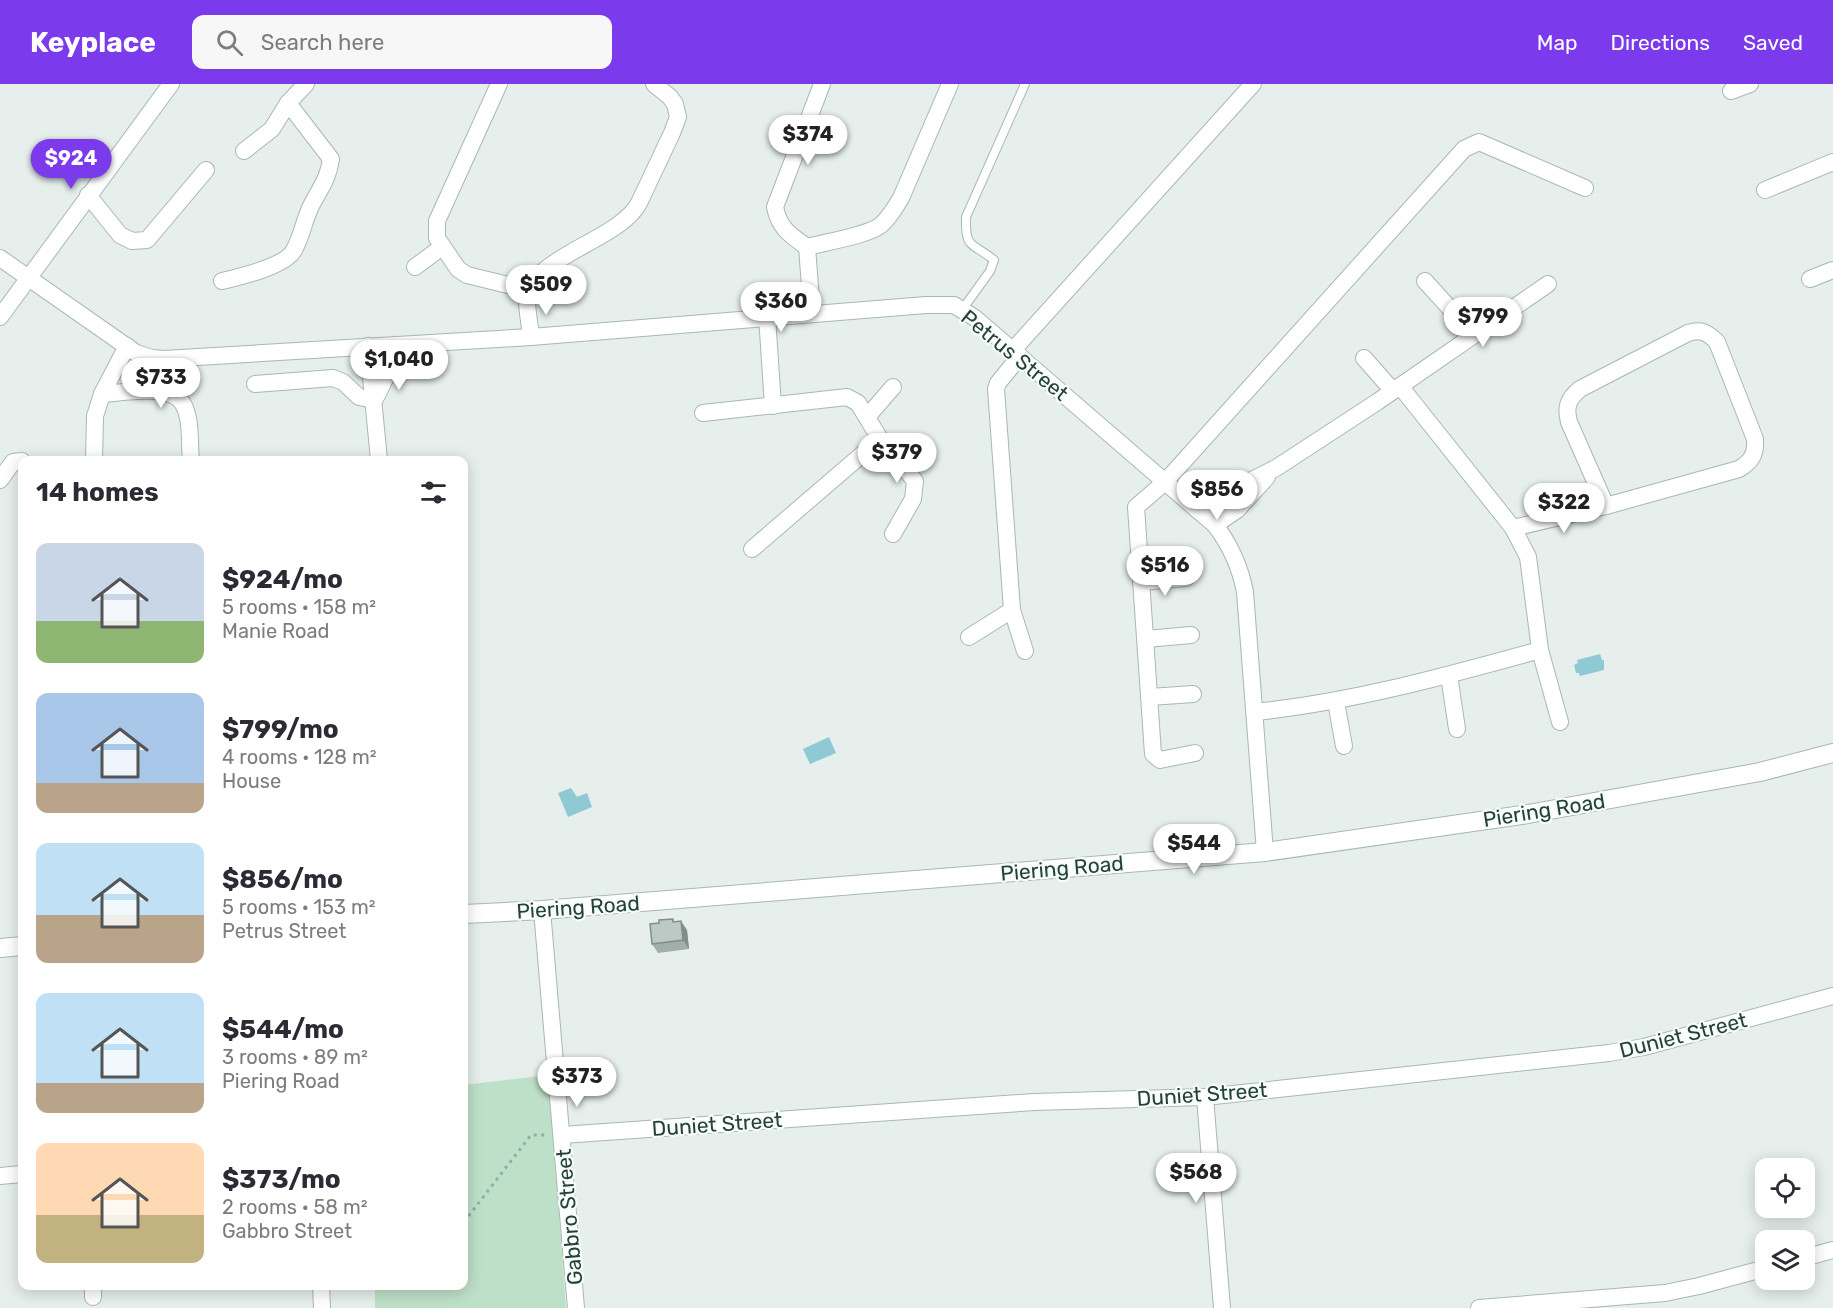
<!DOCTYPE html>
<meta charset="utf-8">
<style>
:root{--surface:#fff;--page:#f7f7f7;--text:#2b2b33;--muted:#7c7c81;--accent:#7c3aed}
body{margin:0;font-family:Rubik,sans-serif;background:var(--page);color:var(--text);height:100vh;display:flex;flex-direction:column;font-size:22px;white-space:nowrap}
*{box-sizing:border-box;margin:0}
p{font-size:20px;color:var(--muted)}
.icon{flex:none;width:33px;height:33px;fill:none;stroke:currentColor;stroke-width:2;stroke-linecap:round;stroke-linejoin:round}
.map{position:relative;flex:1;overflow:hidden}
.panel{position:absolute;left:18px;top:372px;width:450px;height:834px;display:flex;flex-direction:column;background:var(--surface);border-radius:12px;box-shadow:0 3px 15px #0003}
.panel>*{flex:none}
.tools{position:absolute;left:1755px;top:1074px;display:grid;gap:12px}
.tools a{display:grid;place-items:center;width:60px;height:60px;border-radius:12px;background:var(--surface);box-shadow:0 3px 15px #0003;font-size:30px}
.price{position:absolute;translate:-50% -51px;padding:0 14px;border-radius:21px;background:#fff;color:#222;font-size:20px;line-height:39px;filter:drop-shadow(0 2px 3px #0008)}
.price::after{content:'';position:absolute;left:50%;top:36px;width:18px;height:14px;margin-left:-9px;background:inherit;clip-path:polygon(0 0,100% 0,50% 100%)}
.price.active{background:var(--accent);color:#fff}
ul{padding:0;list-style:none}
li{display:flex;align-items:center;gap:18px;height:150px;padding:0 18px}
li span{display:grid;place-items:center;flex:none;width:168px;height:120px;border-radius:12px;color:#555}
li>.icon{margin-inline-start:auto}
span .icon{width:72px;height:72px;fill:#fffc;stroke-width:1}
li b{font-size:26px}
h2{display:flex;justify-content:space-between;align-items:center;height:72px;padding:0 18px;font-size:26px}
header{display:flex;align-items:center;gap:36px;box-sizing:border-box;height:84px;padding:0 30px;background:var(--accent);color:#fff}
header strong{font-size:28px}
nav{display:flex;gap:33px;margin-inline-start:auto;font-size:21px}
.search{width:420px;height:54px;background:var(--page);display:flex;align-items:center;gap:15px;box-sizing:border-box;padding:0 21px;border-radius:12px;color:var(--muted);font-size:22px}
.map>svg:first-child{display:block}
</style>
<header>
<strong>Keyplace</strong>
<div class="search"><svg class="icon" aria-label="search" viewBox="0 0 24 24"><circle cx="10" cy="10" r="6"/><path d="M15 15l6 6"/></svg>Search here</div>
<nav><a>Map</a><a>Directions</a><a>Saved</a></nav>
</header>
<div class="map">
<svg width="1833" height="1224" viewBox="0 0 1833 1224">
<rect width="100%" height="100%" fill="#e6efeb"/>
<!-- green -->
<polygon fill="#bfe0c8" points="549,991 566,1224 375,1224 375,1202 464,1202 464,1001"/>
<!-- water -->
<g fill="#8ec9d4">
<polygon points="1600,570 1602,576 1604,576 1604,586 1580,592 1579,589 1576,589 1574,581 1578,579 1577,576"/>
<polygon points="829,653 836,669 810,680 803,665"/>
<polygon points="571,704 577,713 587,709 592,723 568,733 558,709"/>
</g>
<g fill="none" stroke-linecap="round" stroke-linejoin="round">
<defs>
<path id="service" d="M962,226L990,187L994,176C972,158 965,166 966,133L1025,0"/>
<g id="minor">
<polyline points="499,0 437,137 437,154 458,185 467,191 512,202 532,198"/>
<polyline points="1731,7 1750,0"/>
<polyline points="244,67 272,45 288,19"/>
<polyline points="1765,106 1833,78"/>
<polyline points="88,111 120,151 132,157 147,156 206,86"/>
<path d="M807,163C825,158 867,152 881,141C890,133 895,124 901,114L950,0"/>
<path d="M0,174L136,269L152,274L164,275L531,253L926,221H954L975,234L1215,441C1231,462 1240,482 1245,508L1265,768"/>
<polyline points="415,183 442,163"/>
<polyline points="1810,195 1833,186"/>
<path d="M222,197C239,193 286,182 294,166C302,152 304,136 311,122C320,104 328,96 331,75L288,19L306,0"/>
<polyline points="1425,197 1473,250"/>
<path d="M812,229L807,163C790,151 779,144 775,123L822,0"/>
<polyline points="767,232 773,322"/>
<polyline points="0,233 171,0"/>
<path d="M531,253C530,241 527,228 527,216C530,172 619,157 639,119L672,49L678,33L675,20L670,13L654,0"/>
<polyline points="368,262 379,376"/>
<polyline points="1013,266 1253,0"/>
<polyline points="1364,274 1393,307"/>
<path d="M255,300L333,294L343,298L359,313L374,316C381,307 383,294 391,287L421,285"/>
<polyline points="1400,302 1513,444 1528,473 1540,566 1560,638"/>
<path d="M102,310C123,309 171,299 183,320C192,335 189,360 191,376"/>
<polyline points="703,329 847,313 858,319 880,355 752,465"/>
<polyline points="867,333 893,303"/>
<polyline points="880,355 915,397 913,415 893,450"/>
<polyline points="94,376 95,332 102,310 127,262"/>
<polyline points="0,396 13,378 22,377"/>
<polyline points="1197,426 1216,419 1238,403 1276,384 1377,318 1548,200"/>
<polyline points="1215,441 1237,426 1267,393"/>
<path d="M1513,444L1606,422L1739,385C1752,377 1756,370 1755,355L1717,258C1707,248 1701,245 1688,249L1580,305C1568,315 1565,323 1569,338L1606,422"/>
<polyline points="1141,498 1186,494"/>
<polyline points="1012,526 1025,567"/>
<polyline points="969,553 1012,526 996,305 998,299 1020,272"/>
<polyline points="1146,555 1191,551"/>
<polyline points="1449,591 1457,645"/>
<polyline points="1150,613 1193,610"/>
<polyline points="1336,618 1344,662"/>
<path d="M1255,628C1352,618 1446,592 1540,566"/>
<polyline points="1195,669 1160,676 1153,670 1136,423 1165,398 1464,65 1479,58 1585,104"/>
<polyline points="542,826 576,1224"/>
<polyline points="1205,1013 1222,1224"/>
<polyline points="562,1051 1034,1018 1205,1013 1609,969 1644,963 1833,912"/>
<polyline points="0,1092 22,1090"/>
<polyline points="1804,1174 1833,1166"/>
<polyline points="93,1202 93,1213"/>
<polyline points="321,1202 322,1224"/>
<polyline points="1479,1224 1665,1209 1699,1202 1766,1184"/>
</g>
<g id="tertiary">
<polyline points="464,830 542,826 1265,768 1528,730 1760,688 1833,669"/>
<polyline points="0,864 22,862"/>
</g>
</defs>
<!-- service casing -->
<use href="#service" stroke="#a8b8b2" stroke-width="10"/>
<!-- minor casing -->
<use href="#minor" stroke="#a8b8b2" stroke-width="18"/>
<!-- tertiary casing -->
<use href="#tertiary" stroke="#a8b8b2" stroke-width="20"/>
<!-- path -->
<polyline stroke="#86b3a5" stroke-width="3" stroke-dasharray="3 4.5" stroke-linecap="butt" points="464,1138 531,1051 545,1051"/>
<!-- service -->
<use href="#service" stroke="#fff" stroke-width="8"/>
<!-- minor -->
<use href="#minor" stroke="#fff" stroke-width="16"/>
<!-- tertiary -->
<use href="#tertiary" stroke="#fff" stroke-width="18"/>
</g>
<!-- wall -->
<polygon fill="#a1aea9" points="673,835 675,838 687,846 689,865 658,869 652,860 659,839"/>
<!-- shaded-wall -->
<polygon fill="#838d89" points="681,837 687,846 689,865 683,856"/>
<!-- building -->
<polygon fill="#bbcac4" stroke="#838d89" stroke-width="1.5" points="673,835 673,838 681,837 683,856 652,860 650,840 659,839 659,836"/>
<g text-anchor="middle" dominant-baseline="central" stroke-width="4.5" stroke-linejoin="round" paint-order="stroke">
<!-- street labels -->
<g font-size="21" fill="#24423a" stroke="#f7fbf9">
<text transform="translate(1015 271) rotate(39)">Petrus Street</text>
<text transform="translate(1544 726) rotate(-9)">Piering Road</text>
<text transform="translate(1062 784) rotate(-5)">Piering Road</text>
<text transform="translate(578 823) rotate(-4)">Piering Road</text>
<text transform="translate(1683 951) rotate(-14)">Duniet Street</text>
<text transform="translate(1202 1010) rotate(-4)">Duniet Street</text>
<text transform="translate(717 1040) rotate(-4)">Duniet Street</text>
<text transform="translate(569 1133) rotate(-95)">Gabbro Street</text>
</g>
</g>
</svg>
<div class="tools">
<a><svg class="icon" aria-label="locate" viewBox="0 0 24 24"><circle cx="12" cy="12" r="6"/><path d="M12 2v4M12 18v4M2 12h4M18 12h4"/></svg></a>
<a><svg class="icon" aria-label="layers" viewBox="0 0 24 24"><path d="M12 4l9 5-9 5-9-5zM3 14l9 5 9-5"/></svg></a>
</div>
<b class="price" style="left:808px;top:82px">$374</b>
<b class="price active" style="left:71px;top:106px">$924</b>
<b class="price" style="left:546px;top:232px">$509</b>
<b class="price" style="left:781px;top:249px">$360</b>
<b class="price" style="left:1483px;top:264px">$799</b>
<b class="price" style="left:399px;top:307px">$1,040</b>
<b class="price" style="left:161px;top:325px">$733</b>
<b class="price" style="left:897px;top:400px">$379</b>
<b class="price" style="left:1217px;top:437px">$856</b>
<b class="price" style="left:1564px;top:450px">$322</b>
<b class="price" style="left:1165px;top:513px">$516</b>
<b class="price" style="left:1194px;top:791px">$544</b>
<b class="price" style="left:577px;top:1024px">$373</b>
<b class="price" style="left:1196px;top:1120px">$568</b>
<section class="panel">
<h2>14 homes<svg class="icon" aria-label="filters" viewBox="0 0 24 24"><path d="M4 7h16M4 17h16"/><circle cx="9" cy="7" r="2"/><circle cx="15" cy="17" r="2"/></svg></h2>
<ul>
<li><span style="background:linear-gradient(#c9d6e8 65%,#8fb573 0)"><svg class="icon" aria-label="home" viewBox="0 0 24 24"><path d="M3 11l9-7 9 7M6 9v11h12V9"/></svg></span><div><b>$924/mo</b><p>5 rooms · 158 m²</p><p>Manie Road</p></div></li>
<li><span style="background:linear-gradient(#a9c7e8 75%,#b9a48a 0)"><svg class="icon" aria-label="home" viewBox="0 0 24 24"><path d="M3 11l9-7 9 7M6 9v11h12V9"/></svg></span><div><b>$799/mo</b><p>4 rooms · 128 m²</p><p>House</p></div></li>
<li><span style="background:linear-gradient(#bfe0f5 60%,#b9a48a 0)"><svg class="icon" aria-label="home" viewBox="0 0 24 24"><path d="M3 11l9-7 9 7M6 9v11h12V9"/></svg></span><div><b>$856/mo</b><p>5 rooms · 153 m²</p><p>Petrus Street</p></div></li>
<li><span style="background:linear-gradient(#bfe0f5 75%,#b9a48a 0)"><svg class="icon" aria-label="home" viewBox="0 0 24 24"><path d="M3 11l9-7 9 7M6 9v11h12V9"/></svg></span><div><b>$544/mo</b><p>3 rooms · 89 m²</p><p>Piering Road</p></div></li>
<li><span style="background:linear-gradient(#ffd9b3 60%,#c2b280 0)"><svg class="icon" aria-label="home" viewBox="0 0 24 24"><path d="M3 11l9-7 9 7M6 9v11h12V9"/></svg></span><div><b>$373/mo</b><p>2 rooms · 58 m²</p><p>Gabbro Street</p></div></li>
</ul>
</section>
</div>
